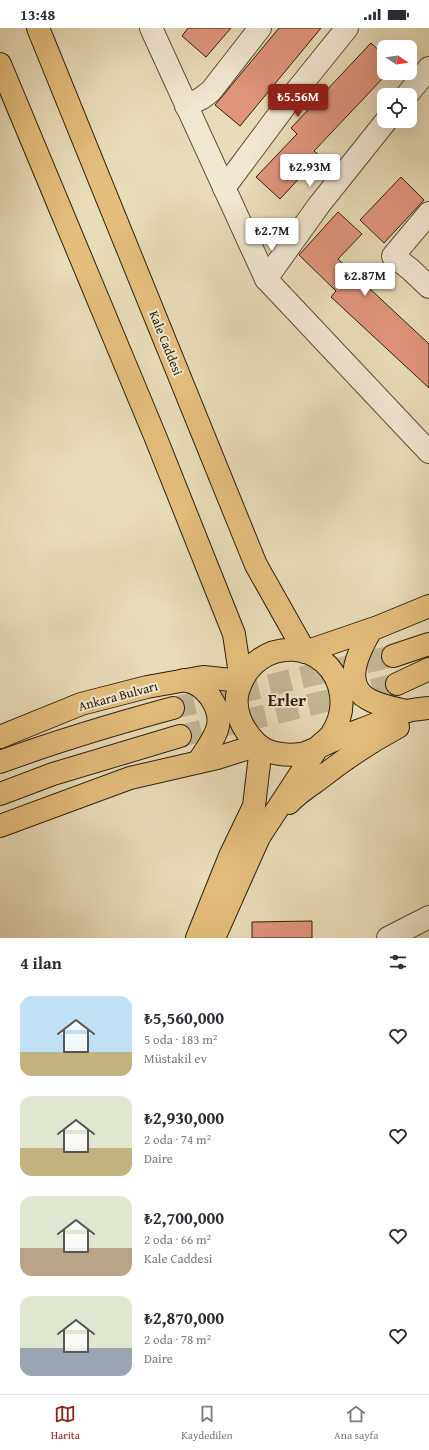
<!DOCTYPE html>
<html lang="tr">
<meta charset="utf-8">
<style>
:root{--surface:#fff;--page:#f7f7f7;--text:#2b2b33;--muted:#7c7c81;--line:#e1e1e2;--accent:#8f2418}
body{margin:0;font-family:"Gentium Book Plus",serif;background:var(--page);color:var(--text);height:100vh;display:flex;flex-direction:column;font-size:15px;white-space:nowrap}
*{box-sizing:border-box;margin:0}
p{font-size:13px;color:var(--muted)}
.icon{flex:none;width:22px;height:22px;fill:none;stroke:currentColor;stroke-width:2;stroke-linecap:round;stroke-linejoin:round}
.map{position:relative;height:910px;overflow:hidden}
.drawer{display:flex;flex-direction:column;background:var(--surface);flex:1}
.drawer>*{flex:none}
.needle{width:26px;rotate:103deg}
.controls{position:absolute;left:377px;top:12px;display:grid;gap:8px}
.controls a{display:grid;place-items:center;width:40px;height:40px;border-radius:8px;background:var(--surface);box-shadow:0 4px 16px #0002;font-size:20px}
.price{position:absolute;translate:-50% -34px;padding:0 9px;border-radius:4px;background:#fff;color:#222;font-size:13px;line-height:26px;filter:drop-shadow(0 1px 2px #0008)}
.price::after{content:'';position:absolute;left:50%;top:24px;width:12px;height:9px;margin-left:-6px;background:inherit;clip-path:polygon(0 0,100% 0,50% 100%)}
.price.current{background:var(--accent);color:#fff}
ul{padding:0;list-style:none}
li{display:flex;align-items:center;gap:12px;height:100px;padding:0 20px}
li span{display:grid;place-items:center;flex:none;width:112px;height:80px;border-radius:12px;color:#555}
li>.icon{margin-inline-start:auto}
span .icon{width:48px;height:48px;fill:#fffc;stroke-width:1}
li b{font-size:17px}
h2{display:flex;justify-content:space-between;align-items:center;height:48px;padding:0 20px;font-size:17px}
.status{display:flex;justify-content:space-between;align-items:center;height:28px;padding:0 20px;background:var(--surface);direction:ltr}
.status svg{height:11px;fill:currentColor}
.menu{display:flex;justify-content:space-around;align-items:center;height:56px;border-top:1px solid var(--line);background:var(--surface);font-size:11px;color:var(--muted)}
.menu a{display:grid;justify-items:center;gap:2px}
.menu .current{color:var(--accent)}
.map>svg:first-child{display:block}
</style>
<div class="status"><b>13:48</b><svg viewBox="0 0 49 12"><path d="M0 12V9h3v3zM5 12V6h3v6zM10 12V3h3v9zM15 12V0h3v12zM26 1h20v11H26zM47 4h2v5h-2z"/></svg></div>
<div class="map">
<svg width="429" height="910" viewBox="0 0 429 910">
<rect width="100%" height="100%" fill="#e9dcb9"/>
<filter id="stains"><feTurbulence type="fractalNoise" baseFrequency=".005" numOctaves="4"/><feColorMatrix values="0 0 0 0 .2 0 0 0 0 .09 0 0 0 0 .02 0 0 0 .5 -.17"/></filter>
<radialGradient id="worn" r=".72"><stop offset=".6" stop-color="#630" stop-opacity="0"/><stop offset="1" stop-color="#630" stop-opacity=".3"/></radialGradient>
<!-- building -->
<g fill="#e0947c" stroke="#2f200b">
<polygon points="188,0 231,0 206,29 182,8"/>
<polygon points="279,0 321,0 240,98 215,77"/>
<polygon points="371,15 384,27 384,49 314,123 320,128 280,171 256,149 297,106 291,100"/>
<polygon points="401,149 424,172 384,215 360,192"/>
<polygon points="338,184 362,206 338,231 429,316 429,360 331,269 336,263 299,227"/>
<polygon points="312,893 312,910 252,910 252,894"/>
</g>
<g fill="none" stroke-linecap="round" stroke-linejoin="round">
<!-- major-tunnel -->
<g stroke="#c4b696" stroke-width="22" stroke-dasharray="22 11" stroke-linecap="butt">
<polyline points="173,680 393,628"/>
<polyline points="180,708 397,656"/>
</g>
<defs>
<g id="minor">
<polyline points="151,0 266,251 429,424"/>
<polyline points="407,67 429,40"/>
<polyline points="186,78 202,70 211,63 260,0"/>
<polyline points="224,160 297,62 347,0"/>
<polyline points="429,185 393,228 410,241 429,259"/>
<polyline points="266,251 319,177 386,93"/>
<polyline points="388,910 429,889"/>
</g>
<g id="major">
<polyline points="38,0 256,537 305,624"/>
<polyline points="0,36 155,408 234,606 241,653"/>
<path d="M371,602C360,621 341,656 368,671C380,678 394,680 407,683"/>
<polyline points="305,624 378,599 429,578"/>
<polyline points="393,628 429,616"/>
<path d="M184,652C187,653 192,654 196,656C210,664 221,682 218,698C215,711 205,723 198,734"/>
<polyline points="397,656 429,641"/>
<polyline points="0,709 81,676 147,659 203,649 241,653"/>
<path d="M0,734C57,713 114,696 173,680"/>
<polyline points="0,766 53,746 180,708"/>
<path d="M289,775C297,766 308,759 318,752C343,732 370,714 398,699"/>
<polyline points="0,798 130,750 217,730 258,717"/>
<polyline points="197,910 230,828 254,778 261,719"/>
<path d="M214,910L259,809L318,719C322,715 328,711 331,707C339,695 343,681 341,667C333,610 255,605 238,663C233,682 242,701 256,715C267,726 286,728 301,726C311,724 322,717 332,713C349,706 366,700 383,693C391,690 399,685 408,683C415,681 422,681 429,680"/>
</g>
</defs>
<!-- minor casing -->
<use href="#minor" stroke="#5e4f36" stroke-width="24"/>
<!-- major casing -->
<use href="#major" stroke="#2f200b" stroke-width="24"/>
<!-- minor -->
<use href="#minor" stroke="#f1e8d2" stroke-width="22"/>
<!-- major -->
<use href="#major" stroke="#e4be7c" stroke-width="22"/>
</g>
<g text-anchor="middle" dominant-baseline="central" stroke-width="4" stroke-linejoin="round" paint-order="stroke">
<!-- street labels -->
<g font-size="13" fill="#2f200b" stroke="#f1e8d2">
<text transform="translate(166 315) rotate(68)">Kale Caddesi</text>
<text transform="translate(118 668) rotate(-15)">Ankara Bulvarı</text>
</g>
<!-- district labels -->
<g font-size="17" font-weight="bold" fill="#2f200b" stroke="#f1e8d2">
<text x="287" y="671">Erler</text>
</g>
</g>
<rect width="100%" height="100%" filter="url(#stains)"/>
<rect width="100%" height="100%" fill="url(#worn)"/>
</svg>
<div class="controls">
<a><svg class="needle" viewBox="-14 -14 28 28"><path d="M0-13l5 13h-10z" fill="#e53935"/><path d="M0 13l5-13h-10z" fill="#7c7c81"/></svg></a>
<a><svg class="icon" aria-label="locate" viewBox="0 0 24 24"><circle cx="12" cy="12" r="6"/><path d="M12 2v4M12 18v4M2 12h4M18 12h4"/></svg></a>
</div>
<b class="price current" style="left:298px;top:90px">₺5.56M</b>
<b class="price" style="left:310px;top:160px">₺2.93M</b>
<b class="price" style="left:272px;top:224px">₺2.7M</b>
<b class="price" style="left:365px;top:269px">₺2.87M</b>
</div>
<section class="drawer">
<h2>4 ilan<svg class="icon" aria-label="filters" viewBox="0 0 24 24"><path d="M4 7h16M4 17h16"/><circle cx="9" cy="7" r="2"/><circle cx="15" cy="17" r="2"/></svg></h2>
<ul>
<li><span style="background:linear-gradient(#bfe0f5 70%,#c2b280 0)"><svg class="icon" aria-label="home" viewBox="0 0 24 24"><path d="M3 11l9-7 9 7M6 9v11h12V9"/></svg></span><div><b>₺5,560,000</b><p>5 oda · 183 m²</p><p>Müstakil ev</p></div><svg class="icon" aria-label="heart" viewBox="0 0 24 24"><path d="M12 20l-8-8c-3-5 5-10 8-4 3-6 11-1 8 4z"/></svg></li>
<li><span style="background:linear-gradient(#dfe7d0 65%,#c2b280 0)"><svg class="icon" aria-label="home" viewBox="0 0 24 24"><path d="M3 11l9-7 9 7M6 9v11h12V9"/></svg></span><div><b>₺2,930,000</b><p>2 oda · 74 m²</p><p>Daire</p></div><svg class="icon" aria-label="heart" viewBox="0 0 24 24"><path d="M12 20l-8-8c-3-5 5-10 8-4 3-6 11-1 8 4z"/></svg></li>
<li><span style="background:linear-gradient(#dfe7d0 65%,#b9a48a 0)"><svg class="icon" aria-label="home" viewBox="0 0 24 24"><path d="M3 11l9-7 9 7M6 9v11h12V9"/></svg></span><div><b>₺2,700,000</b><p>2 oda · 66 m²</p><p>Kale Caddesi</p></div><svg class="icon" aria-label="heart" viewBox="0 0 24 24"><path d="M12 20l-8-8c-3-5 5-10 8-4 3-6 11-1 8 4z"/></svg></li>
<li><span style="background:linear-gradient(#dfe7d0 65%,#9aa5b1 0)"><svg class="icon" aria-label="home" viewBox="0 0 24 24"><path d="M3 11l9-7 9 7M6 9v11h12V9"/></svg></span><div><b>₺2,870,000</b><p>2 oda · 78 m²</p><p>Daire</p></div><svg class="icon" aria-label="heart" viewBox="0 0 24 24"><path d="M12 20l-8-8c-3-5 5-10 8-4 3-6 11-1 8 4z"/></svg></li>
</ul>
</section>
<nav class="menu">
<a class="current"><svg class="icon" aria-label="map" viewBox="0 0 24 24"><path d="M3 6l6-2 6 2 6-2v14l-6 2-6-2-6 2zM9 4v14M15 6v14"/></svg>Harita</a>
<a><svg class="icon" aria-label="saved" viewBox="0 0 24 24"><path d="M7 4h10v16l-5-4-5 4z"/></svg>Kaydedilen</a>
<a><svg class="icon" aria-label="home" viewBox="0 0 24 24"><path d="M3 11l9-7 9 7M6 9v11h12V9"/></svg>Ana sayfa</a>
</nav>
